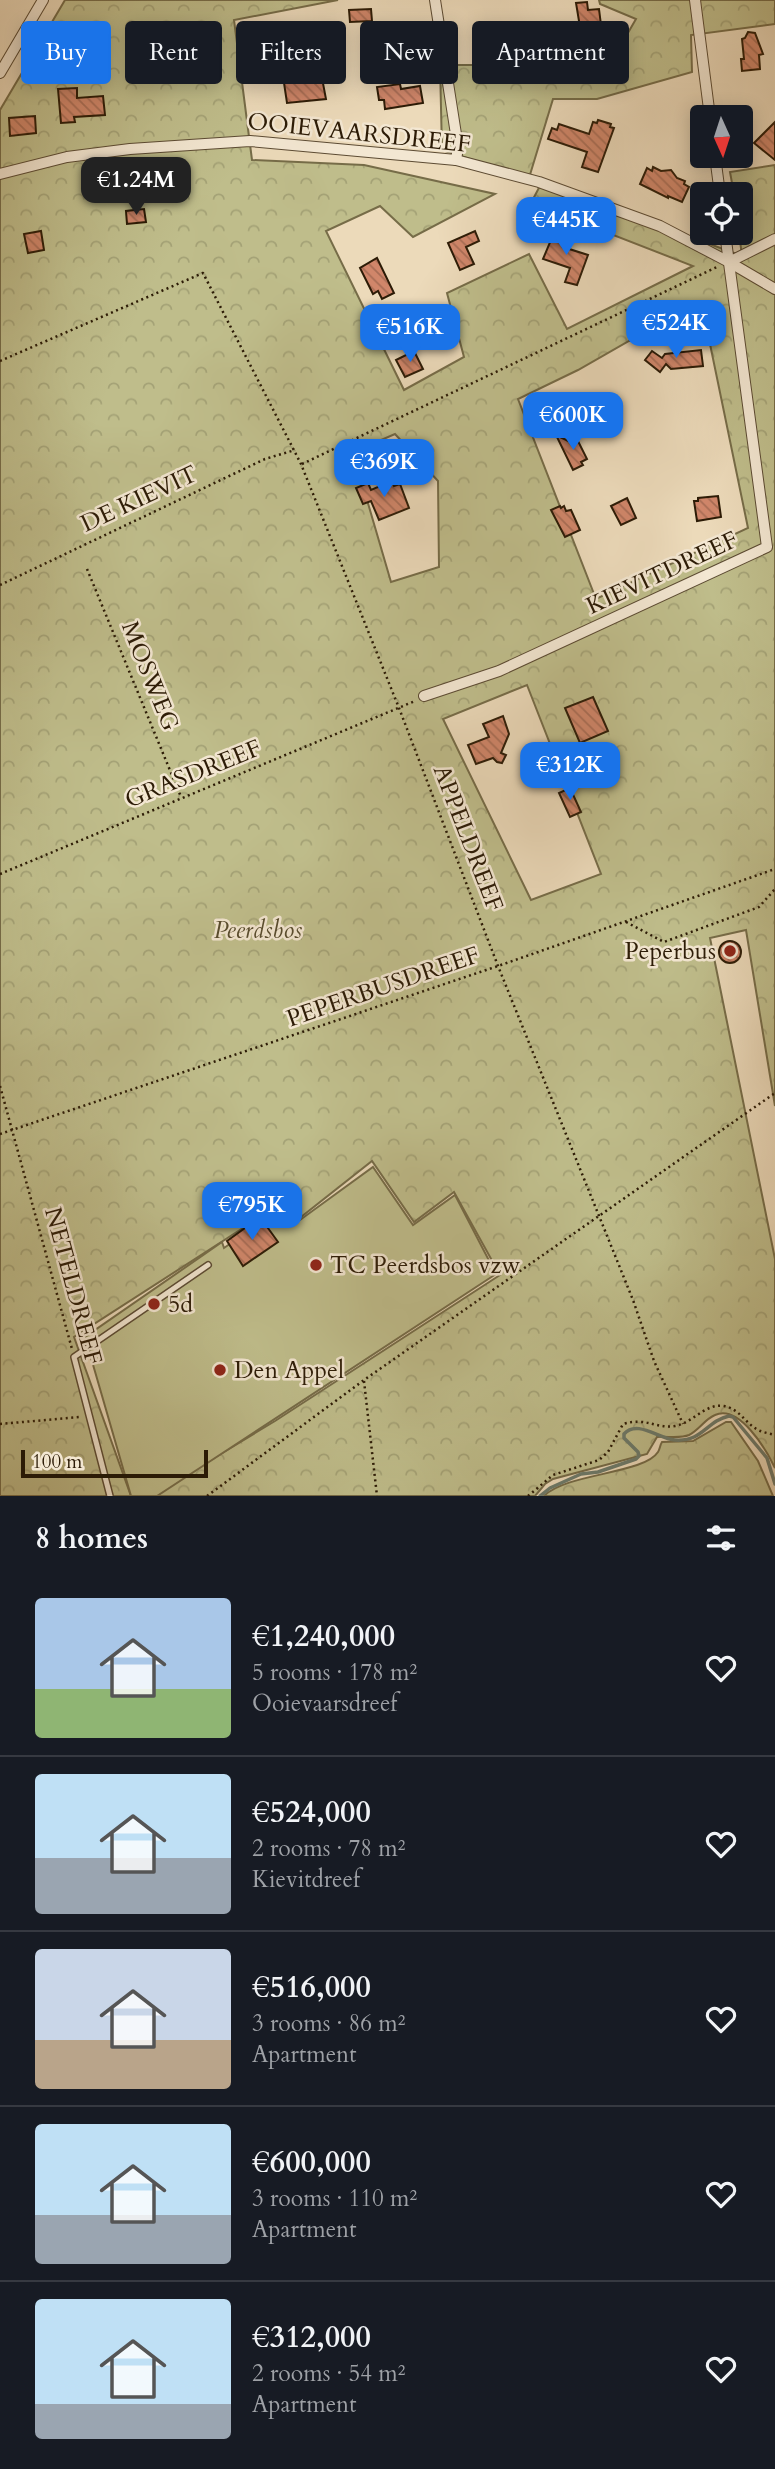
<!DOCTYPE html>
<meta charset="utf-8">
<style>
:root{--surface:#171b24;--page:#242831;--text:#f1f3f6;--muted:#9ea1a6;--line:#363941;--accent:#1a73e8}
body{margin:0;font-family:Cardo,serif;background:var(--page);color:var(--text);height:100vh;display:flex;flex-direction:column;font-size:26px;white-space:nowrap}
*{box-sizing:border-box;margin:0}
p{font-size:23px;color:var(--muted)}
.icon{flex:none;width:38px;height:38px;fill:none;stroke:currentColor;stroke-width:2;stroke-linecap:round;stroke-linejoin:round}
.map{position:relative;height:1496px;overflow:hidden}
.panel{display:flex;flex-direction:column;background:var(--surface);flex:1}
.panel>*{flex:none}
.banner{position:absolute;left:21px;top:21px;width:733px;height:63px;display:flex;gap:14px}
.needle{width:46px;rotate:177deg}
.fabs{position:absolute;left:690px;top:105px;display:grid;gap:14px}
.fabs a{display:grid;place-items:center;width:63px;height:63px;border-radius:7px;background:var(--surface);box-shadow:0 4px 18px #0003;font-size:35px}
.scale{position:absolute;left:21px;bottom:18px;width:187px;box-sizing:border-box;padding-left:7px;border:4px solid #2c1b06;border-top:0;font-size:19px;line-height:24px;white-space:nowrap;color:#2c1b06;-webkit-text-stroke:5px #f3e7d2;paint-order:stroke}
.price{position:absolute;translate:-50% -60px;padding:0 16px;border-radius:14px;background:var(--accent);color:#fff;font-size:23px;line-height:46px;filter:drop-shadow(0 2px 4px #0008)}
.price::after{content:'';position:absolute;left:50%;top:42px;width:21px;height:16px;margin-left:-10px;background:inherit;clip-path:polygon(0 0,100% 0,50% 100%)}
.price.current{background:#222;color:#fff}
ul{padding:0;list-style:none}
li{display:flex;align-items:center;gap:21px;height:175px;padding:0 35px}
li+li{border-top:2px solid var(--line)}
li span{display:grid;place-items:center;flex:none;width:196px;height:140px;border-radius:7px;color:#555}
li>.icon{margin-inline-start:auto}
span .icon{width:84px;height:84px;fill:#fffc;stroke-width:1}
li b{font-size:30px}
h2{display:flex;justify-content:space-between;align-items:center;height:84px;padding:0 35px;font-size:30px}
.pill{padding:0 24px;border-radius:7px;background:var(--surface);box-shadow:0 4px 18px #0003;font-size:24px;line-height:63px}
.pill.current{background:var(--accent);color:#fff}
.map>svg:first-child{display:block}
</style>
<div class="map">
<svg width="775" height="1496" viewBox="0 0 775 1496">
<defs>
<pattern id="forest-crowns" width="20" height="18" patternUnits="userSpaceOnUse" patternTransform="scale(1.75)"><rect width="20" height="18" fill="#bfbd8b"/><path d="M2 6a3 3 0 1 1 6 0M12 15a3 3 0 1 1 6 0" fill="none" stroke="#a4a276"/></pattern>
<pattern id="building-back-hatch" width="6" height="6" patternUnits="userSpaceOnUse" patternTransform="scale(1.75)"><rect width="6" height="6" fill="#d0866a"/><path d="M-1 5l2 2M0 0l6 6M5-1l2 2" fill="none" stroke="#a96d55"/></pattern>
</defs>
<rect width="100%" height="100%" fill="#ecdaba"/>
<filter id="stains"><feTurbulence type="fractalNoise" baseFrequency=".00286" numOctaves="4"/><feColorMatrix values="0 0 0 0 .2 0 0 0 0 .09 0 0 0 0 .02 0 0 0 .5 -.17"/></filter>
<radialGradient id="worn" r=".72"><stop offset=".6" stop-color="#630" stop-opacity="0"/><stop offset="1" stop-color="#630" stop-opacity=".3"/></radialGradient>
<!-- forest -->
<g fill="url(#forest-crowns)" stroke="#766c48" stroke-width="2" fill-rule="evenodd">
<path d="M65,0H338L234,20L252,160L364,165L495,194L413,237L380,206L326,231L404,390L464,357L447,293L529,254L567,329L693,266L531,203L542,182L742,256L739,233L740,194H734L730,172L775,165V1106L746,930L710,938L775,1259V1468C766,1449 739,1404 715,1415C705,1419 699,1430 689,1435C680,1439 667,1436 657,1437L647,1454L553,1479L545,1484L535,1496H151L275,1421L500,1275L454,1192L414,1222L372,1161L301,1217L288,1199L74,1337L131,1496H0V110ZM704,315L748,528L596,599L518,399L578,370L629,341ZM395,434L438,481L439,567L391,582L353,452ZM527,685L601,874L531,900L443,719Z"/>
<polygon points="599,0 775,0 775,24 691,35 692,72 597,99 553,99 529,178 442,150 440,65 563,65 614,57 636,19 600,4"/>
<path d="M726,1422H731L758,1461L773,1496H544C567,1473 644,1474 658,1452C660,1449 660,1445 662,1442L693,1441Z"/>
</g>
<!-- pitch -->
<polygon fill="#bfbd8b" stroke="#766c48" stroke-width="2" points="373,1167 413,1225 455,1195 496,1274 157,1496 131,1496 85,1337 222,1242 224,1248 287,1204 300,1220"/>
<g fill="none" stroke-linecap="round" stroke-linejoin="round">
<!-- stream -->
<path stroke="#6d7b6c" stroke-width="3.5" d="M540,1496L550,1488L581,1474L598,1472L636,1459L639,1456L638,1452L624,1438V1434C637,1419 659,1439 675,1440C703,1442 706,1421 729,1416L733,1417L767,1458L775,1484"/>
</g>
<!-- building -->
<g fill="url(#building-back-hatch)" stroke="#2c1b06" stroke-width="2">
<polygon points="587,2 588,10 599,9 605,57 598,58 605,71 595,76 584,59 558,62 556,46 572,44 571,35 581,33 576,3"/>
<polygon points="371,9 372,21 350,22 349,10"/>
<polygon points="748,32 755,33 763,54 759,55 760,69 742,71 741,59 744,59 742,39 745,38"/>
<polygon points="298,78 301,81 322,78 326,99 287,103 284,83 295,82"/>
<polygon points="400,84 401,89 420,86 423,103 385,109 384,100 379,100 377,87"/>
<polygon points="77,88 77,98 103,96 105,115 74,117 75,122 61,123 58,89"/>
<polygon points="35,116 36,133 10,136 9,118"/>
<polygon points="598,120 611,124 610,127 614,128 598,172 582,167 587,152 548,139 552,128 557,130 559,124 589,134 593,122 597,123"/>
<polygon points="775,122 775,160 754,143"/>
<polygon points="653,167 661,171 671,170 677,178 685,181 684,184 689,187 682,202 668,196 668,198 640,184 647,168 652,171"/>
<polygon points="144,209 146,222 127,224 126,211"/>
<polygon points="556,228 568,233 563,247 588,255 577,285 565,282 570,268 543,259"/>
<polygon points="41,231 44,250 28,253 24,234"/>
<polygon points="475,231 479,241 466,247 474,264 460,270 448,243"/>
<polygon points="377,258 394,293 382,299 378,291 373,294 360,268"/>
<polygon points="701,350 703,366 671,369 666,364 660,372 645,360 652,351 662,358 665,354"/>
<polygon points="414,351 423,369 405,377 396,360"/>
<polygon points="556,435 568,441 576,437 587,459 581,462 583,465 573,470"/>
<polygon points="392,481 394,486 400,484 409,508 379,520 371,501 363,504 356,488 368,483 371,490"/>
<polygon points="718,496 721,517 697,521 694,501 698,501 698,498"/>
<polygon points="627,498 636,518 621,525 611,506"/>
<polygon points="560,506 561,508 564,506 566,511 571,510 580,530 565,537 551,510"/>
<polygon points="593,697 608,731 580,743 565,708"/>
<polygon points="503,716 509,734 501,753 506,755 502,763 497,762 493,758 476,764 468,745 489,737 483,724"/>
<polygon points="570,788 581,812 570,817 559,793"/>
<circle cx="730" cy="952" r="11"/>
<polygon points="260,1217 278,1242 243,1266 227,1241"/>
</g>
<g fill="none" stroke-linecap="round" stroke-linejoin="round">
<defs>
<polyline id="lane" points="110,1496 74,1357 208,1265"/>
<g id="street">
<polyline points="435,0 458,147 456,160"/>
<polyline points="695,0 710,117"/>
<polyline points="0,73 43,0"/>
<polyline points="715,156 720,194"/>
<polyline points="0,174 67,157 130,149 250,141 456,160 539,182 660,226 729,262 775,289"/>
<polyline points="729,262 775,239"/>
<polyline points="424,696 499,671 767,547 725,233"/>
</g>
</defs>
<!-- lane casing -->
<use href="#lane" stroke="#5c4b33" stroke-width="8"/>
<!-- street casing -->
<use href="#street" stroke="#5c4b33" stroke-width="12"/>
<!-- path -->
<g stroke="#2c1b06" stroke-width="2.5" stroke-dasharray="2 3.5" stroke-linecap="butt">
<polyline points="0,361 203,273 301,464 399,708 498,966 633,1300 654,1361 683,1424"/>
<polyline points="302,464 717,267"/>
<polyline points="87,569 181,797"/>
<polyline points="0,585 265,459 295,450"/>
<polyline points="0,874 415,701"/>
<polyline points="626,922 664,942 759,907 775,889"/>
<polyline points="0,1086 72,1349"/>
<polyline points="0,1134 498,966 775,869"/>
<polyline points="364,1381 377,1496"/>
<polyline points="0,1424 80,1417"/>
<polyline points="207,1496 364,1380 775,1093"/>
<path d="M528,1496L553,1475L599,1460L608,1452L623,1424C647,1417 656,1429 675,1426C693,1423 705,1403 724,1406C739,1409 744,1421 755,1428C760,1432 768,1433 775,1435"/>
</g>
<!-- lane -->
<use href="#lane" stroke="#f3e7d2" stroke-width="5"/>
<!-- street -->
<use href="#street" stroke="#f3e7d2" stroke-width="10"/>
</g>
<!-- markers -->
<g fill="#8f2418" stroke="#f3e7d2" stroke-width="2.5">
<circle cx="730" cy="951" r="7"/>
<circle cx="316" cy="1265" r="7"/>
<circle cx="154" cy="1304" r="7"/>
<circle cx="220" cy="1370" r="7"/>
</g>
<g text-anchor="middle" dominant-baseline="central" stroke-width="5" stroke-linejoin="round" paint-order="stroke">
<!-- street labels -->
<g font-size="24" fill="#2c1b06" stroke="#f3e7d2">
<text transform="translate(359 133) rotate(6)">OOIEVAARSDREEF</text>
<text transform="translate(139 499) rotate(-25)">DE KIEVIT</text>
<text transform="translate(662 573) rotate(-25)">KIEVITDREEF</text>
<text transform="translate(150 676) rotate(68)">MOSWEG</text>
<text transform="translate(193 774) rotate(-22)">GRASDREEF</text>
<text transform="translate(468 838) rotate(69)">APPELDREEF</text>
<text transform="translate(383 987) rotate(-19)">PEPERBUSDREEF</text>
<text transform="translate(73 1286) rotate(75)">NETELDREEF</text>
</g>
<!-- park labels -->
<g font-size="24" font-style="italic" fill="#584c2e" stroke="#f3e7d2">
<text x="258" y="930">Peerdsbos</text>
</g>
<!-- poi labels -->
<g font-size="24" fill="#2c1b06" stroke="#f3e7d2" text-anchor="start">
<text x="716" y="951" text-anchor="end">Peperbus</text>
<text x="330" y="1265">TC Peerdsbos vzw</text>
<text x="168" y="1304">5d</text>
<text x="234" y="1370">Den Appel</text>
</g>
</g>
<rect width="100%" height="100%" filter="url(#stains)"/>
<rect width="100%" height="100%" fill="url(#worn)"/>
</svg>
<div class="fabs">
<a><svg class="needle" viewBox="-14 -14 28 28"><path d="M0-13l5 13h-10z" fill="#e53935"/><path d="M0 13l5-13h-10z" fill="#9ea1a6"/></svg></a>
<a><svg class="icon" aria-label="locate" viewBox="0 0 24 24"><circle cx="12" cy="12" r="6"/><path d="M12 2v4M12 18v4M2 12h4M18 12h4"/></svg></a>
</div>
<div class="scale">100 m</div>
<b class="price current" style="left:136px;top:217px">€1.24M</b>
<b class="price" style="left:566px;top:257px">€445K</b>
<b class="price" style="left:676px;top:360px">€524K</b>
<b class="price" style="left:410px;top:364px">€516K</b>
<b class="price" style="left:573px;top:452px">€600K</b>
<b class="price" style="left:384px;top:499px">€369K</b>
<b class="price" style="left:570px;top:802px">€312K</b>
<b class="price" style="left:252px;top:1242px">€795K</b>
<div class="banner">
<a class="pill current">Buy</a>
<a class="pill">Rent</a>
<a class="pill">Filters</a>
<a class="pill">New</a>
<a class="pill">Apartment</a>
</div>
</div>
<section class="panel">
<h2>8 homes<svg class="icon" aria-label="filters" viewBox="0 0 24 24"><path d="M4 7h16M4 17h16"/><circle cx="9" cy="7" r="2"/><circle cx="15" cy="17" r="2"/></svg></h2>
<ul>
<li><span style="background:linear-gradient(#a9c7e8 65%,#8fb573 0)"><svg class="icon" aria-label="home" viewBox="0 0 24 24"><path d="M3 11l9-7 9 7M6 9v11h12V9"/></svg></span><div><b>€1,240,000</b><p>5 rooms · 178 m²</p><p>Ooievaarsdreef</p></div><svg class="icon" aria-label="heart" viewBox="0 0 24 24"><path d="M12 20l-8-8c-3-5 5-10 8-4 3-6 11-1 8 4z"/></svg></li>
<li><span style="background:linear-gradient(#bfe0f5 60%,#9aa5b1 0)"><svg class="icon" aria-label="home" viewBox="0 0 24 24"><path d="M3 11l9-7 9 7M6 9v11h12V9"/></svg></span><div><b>€524,000</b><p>2 rooms · 78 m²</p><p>Kievitdreef</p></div><svg class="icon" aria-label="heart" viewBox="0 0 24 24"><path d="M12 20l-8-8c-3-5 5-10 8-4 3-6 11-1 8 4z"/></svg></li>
<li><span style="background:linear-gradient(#c9d6e8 65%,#b9a48a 0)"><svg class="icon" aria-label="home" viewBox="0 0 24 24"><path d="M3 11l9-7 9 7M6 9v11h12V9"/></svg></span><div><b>€516,000</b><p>3 rooms · 86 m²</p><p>Apartment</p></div><svg class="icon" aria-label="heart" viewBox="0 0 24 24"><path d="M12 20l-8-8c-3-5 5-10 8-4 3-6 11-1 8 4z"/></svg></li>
<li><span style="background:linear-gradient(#bfe0f5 65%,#9aa5b1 0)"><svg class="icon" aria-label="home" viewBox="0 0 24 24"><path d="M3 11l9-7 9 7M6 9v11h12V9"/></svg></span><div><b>€600,000</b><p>3 rooms · 110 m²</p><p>Apartment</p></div><svg class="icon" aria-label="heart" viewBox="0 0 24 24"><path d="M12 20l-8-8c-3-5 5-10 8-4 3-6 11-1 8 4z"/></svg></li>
<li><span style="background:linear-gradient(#bfe0f5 75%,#9aa5b1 0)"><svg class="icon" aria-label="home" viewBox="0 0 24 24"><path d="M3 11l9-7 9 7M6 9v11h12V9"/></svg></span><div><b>€312,000</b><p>2 rooms · 54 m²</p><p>Apartment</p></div><svg class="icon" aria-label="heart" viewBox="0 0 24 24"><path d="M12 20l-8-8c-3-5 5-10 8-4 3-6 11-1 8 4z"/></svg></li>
</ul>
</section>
